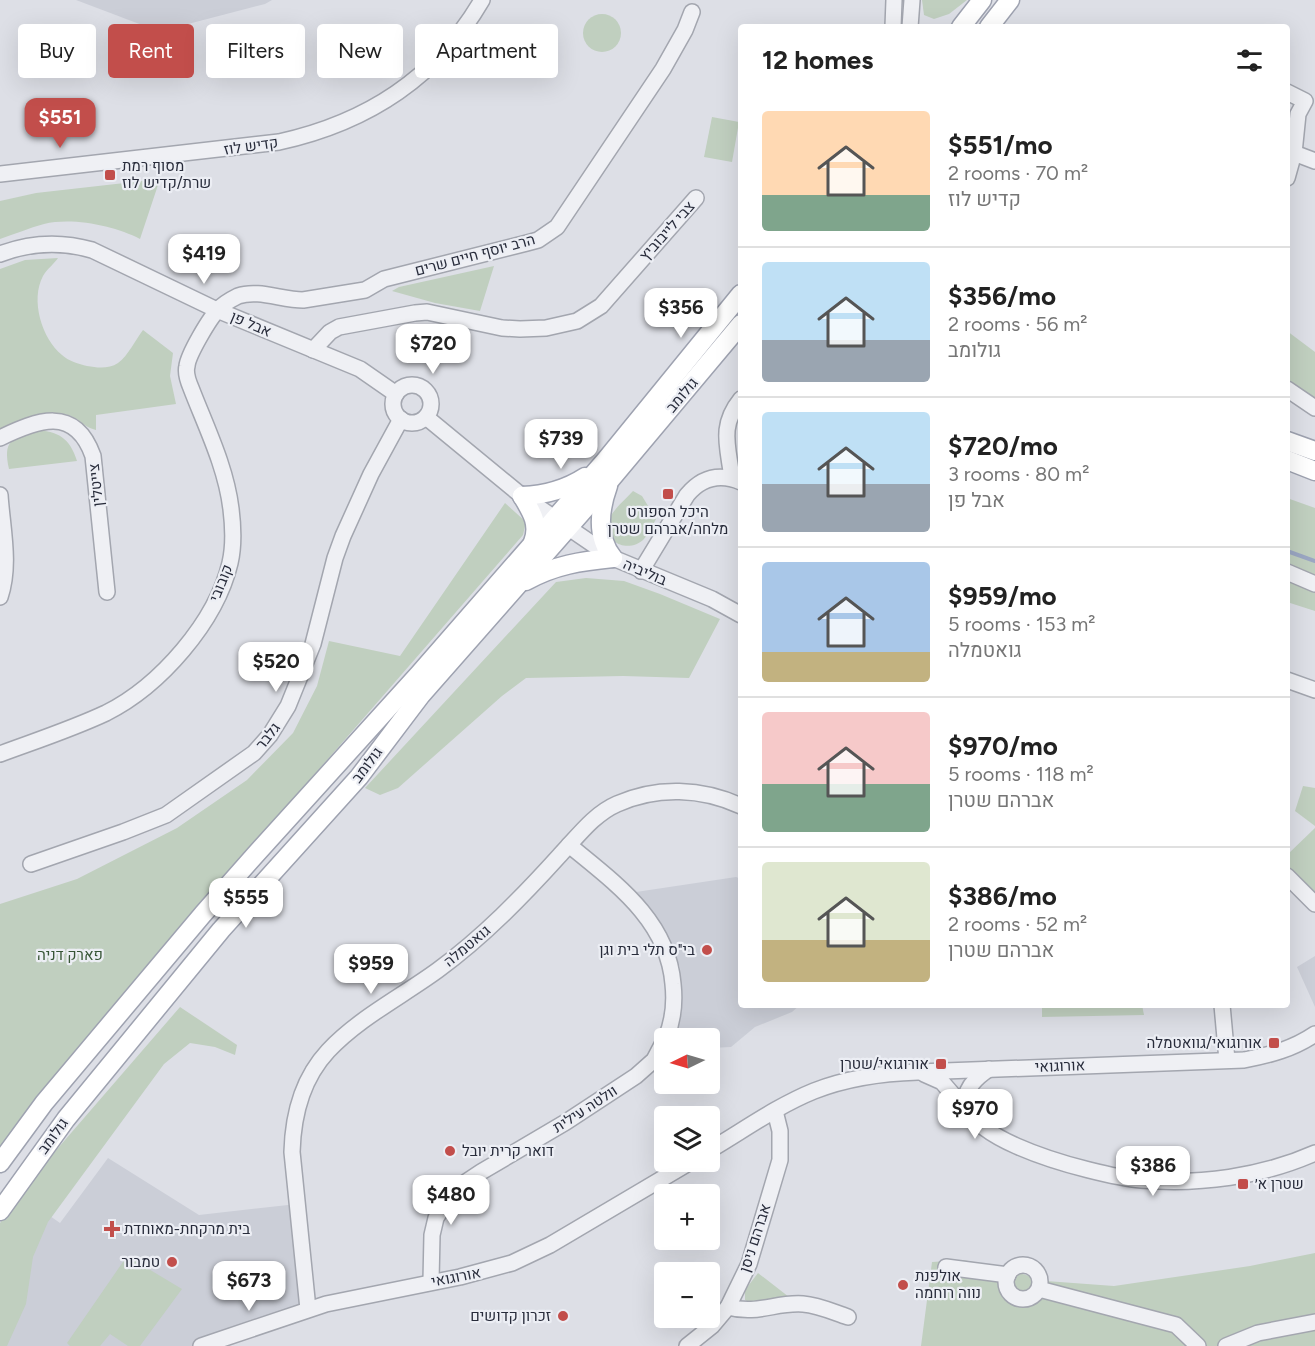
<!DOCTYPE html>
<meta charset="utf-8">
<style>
:root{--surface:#fff;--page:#f6f6f6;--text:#222;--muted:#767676;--line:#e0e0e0;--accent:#c24e4b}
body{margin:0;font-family:Figtree,Heebo,sans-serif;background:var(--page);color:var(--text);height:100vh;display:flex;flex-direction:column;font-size:22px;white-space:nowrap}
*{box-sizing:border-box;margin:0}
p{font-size:20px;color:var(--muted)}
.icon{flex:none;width:33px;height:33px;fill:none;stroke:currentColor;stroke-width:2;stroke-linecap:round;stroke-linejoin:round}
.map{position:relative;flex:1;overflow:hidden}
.drawer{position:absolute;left:738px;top:24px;width:552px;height:984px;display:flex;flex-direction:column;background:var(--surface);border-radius:6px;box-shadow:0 6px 24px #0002}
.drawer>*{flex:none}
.banner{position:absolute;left:18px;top:24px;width:570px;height:54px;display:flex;gap:12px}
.needle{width:39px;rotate:265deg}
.fabs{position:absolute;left:654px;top:1028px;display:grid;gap:12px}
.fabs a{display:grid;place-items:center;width:66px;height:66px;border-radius:6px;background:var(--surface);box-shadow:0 6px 24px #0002;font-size:30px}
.price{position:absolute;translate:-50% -51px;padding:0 14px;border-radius:12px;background:#fff;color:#222;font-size:20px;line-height:39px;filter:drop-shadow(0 2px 3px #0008)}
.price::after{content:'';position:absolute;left:50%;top:36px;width:18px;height:14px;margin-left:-9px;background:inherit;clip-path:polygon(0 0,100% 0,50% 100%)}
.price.active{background:var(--accent);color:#fff}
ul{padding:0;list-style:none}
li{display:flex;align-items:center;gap:18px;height:150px;padding:0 24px}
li+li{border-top:2px solid var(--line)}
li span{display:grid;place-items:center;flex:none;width:168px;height:120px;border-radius:6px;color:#555}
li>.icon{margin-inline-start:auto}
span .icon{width:72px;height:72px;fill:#fffc;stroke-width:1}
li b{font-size:26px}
h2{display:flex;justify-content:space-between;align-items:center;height:72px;padding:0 24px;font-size:26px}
.chip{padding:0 21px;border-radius:6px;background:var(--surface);box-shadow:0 6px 24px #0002;font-size:21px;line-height:54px}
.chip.active{background:var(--accent);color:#fff}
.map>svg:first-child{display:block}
</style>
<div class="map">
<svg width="1315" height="1346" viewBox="0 0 1315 1346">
<rect width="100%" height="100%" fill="#dddfe6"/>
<!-- built -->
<g fill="#cbced7">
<polygon points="76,0 272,0 265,4 165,30 150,28"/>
<polygon points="736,877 741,879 741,1005 800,1005 792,1012 755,1027 731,1047 710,1048 710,1038 675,1038 682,1011 680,967 667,934 636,892"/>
<polygon points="1315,956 1315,1007 1297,967"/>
<polygon points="108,1158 199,1215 297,1204 308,1309 201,1346 0,1346 0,1308 50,1216 60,1223"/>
</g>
<!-- green -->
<g fill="#c0cfbf">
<polygon points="922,0 967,0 949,14 934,19 924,15"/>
<circle cx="602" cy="33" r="19"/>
<polygon points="712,117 739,122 732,162 704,157"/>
<path d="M160,179L140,239C115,226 73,217 44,224C29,228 15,234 0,239V201L36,193Z"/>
<path d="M58,258C54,264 47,269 43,276C30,300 42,339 62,355C68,361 79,364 87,366C98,368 109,369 118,363C128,356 136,339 143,330L173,353L170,376L176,404L96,415V430C87,428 83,423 75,418C52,405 22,422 0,429V269L25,260Z"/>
<polygon points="494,266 480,311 435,303 392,291 399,287"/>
<polygon points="1287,331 1315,352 1315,398 1287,380"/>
<path d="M35,430C58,431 70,438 77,461L9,469C3,440 11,440 35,430Z"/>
<path d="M633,491L642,496L656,519C653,525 649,533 644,539C629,554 602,543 609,520C613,509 626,499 633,491Z"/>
<polygon points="1287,498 1315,508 1315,579 1287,568"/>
<polygon points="505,503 526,522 523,535 247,852 0,1148 0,904 77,879 177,828 247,780 293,733 317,686 329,641 400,656"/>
<polygon points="586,578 624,581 660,594 720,619 689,678 623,676 526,678 502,696 398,788 380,795 365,788 556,582"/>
<polygon points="1287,580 1315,590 1315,611 1287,602"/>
<polygon points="1303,786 1315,788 1315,826 1295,811"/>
<polygon points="1315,828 1315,892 1287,867 1287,855"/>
<polygon points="1042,1005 1142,1005 1144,1015 1042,1017"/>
<polygon points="180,1007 237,1045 235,1055 215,1047 190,1043 164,1064 48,1222 33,1257 26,1304 7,1346 0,1346 0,1223 33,1177"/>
<polygon points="1315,1253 1315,1346 921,1346 932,1262 963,1260 996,1266 1046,1281 1114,1286 1250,1266"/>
<polygon points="127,1256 182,1289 140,1346 128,1346 110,1334 100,1346 70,1346 67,1343"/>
<polygon points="758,1273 789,1297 756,1306 745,1300 745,1290"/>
</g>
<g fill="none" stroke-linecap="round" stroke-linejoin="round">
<!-- stream -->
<polyline stroke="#9ba7c3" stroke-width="4" points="1287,551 1315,561"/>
<defs>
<g id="minor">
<polyline points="893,27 894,0"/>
<polyline points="910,27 912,0"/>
<polyline points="1287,92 1305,101 1298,114 1294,153 1287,178"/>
<polyline points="1294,153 1315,161"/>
<path d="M0,174L279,142C366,123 436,79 482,0"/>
<path d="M0,254C29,243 61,241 92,250L217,310L360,369L396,394"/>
<polyline points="313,350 330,332 339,327 415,313 427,312 502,328 520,329 546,328 577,321 601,306 696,198"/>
<circle cx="412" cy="404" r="19"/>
<polyline points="1287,389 1315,408"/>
<polyline points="426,417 522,496 613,558 712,599 741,615"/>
<path d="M0,438C37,420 75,405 93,456L107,592"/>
<path d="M732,478C728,446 719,426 741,399"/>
<path d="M0,495C2,527 11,565 0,597"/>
<path d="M641,571L687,495C702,477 720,473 741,482"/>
<polyline points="1287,572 1315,584"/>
<polyline points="1287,680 1315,690"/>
<path d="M0,754C35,741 72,729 106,713C160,686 216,622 230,563C234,546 233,525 231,509C226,467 206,427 191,388C188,381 185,373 187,366C188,355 210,317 219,309C223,304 232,299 238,296C258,289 282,300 303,300L365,290L384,279L527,243L538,240L557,227L663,69L685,30L692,12"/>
<path d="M569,845C615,883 668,920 673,984C675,1002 673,1021 666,1038"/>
<polyline points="31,864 123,832 166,815 254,753 270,735 288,706 313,644 335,558 343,536 371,474 401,419"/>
<polyline points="1287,876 1315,904"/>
<polyline points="1222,1005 1227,1060"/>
<path d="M989,1069C898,1129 1102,1177 1141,1180C1199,1185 1261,1177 1315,1153"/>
<polyline points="924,1074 942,1082 966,1110"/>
<path d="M710,1150C744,1130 777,1106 814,1091C847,1078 883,1073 918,1072L1244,1060C1270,1055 1293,1049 1315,1034"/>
<circle cx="1023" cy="1282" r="17"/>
<polyline points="946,1267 1008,1275"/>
<polyline points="431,1281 432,1235 436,1218 454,1190 481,1172 566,1122 636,1076 654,1060 664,1041"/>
<polyline points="1039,1289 1176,1325 1198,1346"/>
<path d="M728,1307C758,1315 775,1302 803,1304C818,1305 833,1312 848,1317"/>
<path d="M308,1309L292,1152C293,1114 302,1079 328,1051C359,1018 401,997 438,970C483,937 522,897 560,855C578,836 594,814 617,804C657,786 702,788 741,806"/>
<polyline points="201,1346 326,1304 460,1277 512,1263 550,1245 692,1161"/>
<polyline points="687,1346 712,1326 728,1307 749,1264 780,1160 780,1131 775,1111"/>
<polyline points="1226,1346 1258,1333 1315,1322"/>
</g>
<g id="major">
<polyline points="961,27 982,0"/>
<polyline points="989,27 1010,0"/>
<polyline points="1287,441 1315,451"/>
<polyline points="1287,460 1315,471"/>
<path d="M608,486C599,511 596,537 613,558"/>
<path d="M522,496C545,495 565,490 585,477"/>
<path d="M522,496C531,511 540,524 533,542"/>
<path d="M526,581C554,565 582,561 613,558"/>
<polyline points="0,1163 44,1103 203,914 256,854 419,674 605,461 741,294"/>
<polyline points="0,1211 66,1119 221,930 359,777 421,695 611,479 741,324"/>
</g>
</defs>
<!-- minor casing -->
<use href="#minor" stroke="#a3a6af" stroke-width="18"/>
<!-- major casing -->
<use href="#major" stroke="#9ea2b0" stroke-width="21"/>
<!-- minor -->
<use href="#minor" stroke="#eff0f4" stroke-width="15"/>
<!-- major -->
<use href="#major" stroke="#fff" stroke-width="18"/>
</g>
<!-- markers -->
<g fill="#c24e4b" stroke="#eceef4" stroke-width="2">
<rect x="104" y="169" width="12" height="12" rx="3"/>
<rect x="662" y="488" width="12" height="12" rx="3"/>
<circle cx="707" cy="950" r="6"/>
<rect x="1268" y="1037" width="12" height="12" rx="3"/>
<rect x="935" y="1058" width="12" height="12" rx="3"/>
<circle cx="450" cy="1151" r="6"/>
<rect x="1237" y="1178" width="12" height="12" rx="3"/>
<path d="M109 1220h6v6h6v6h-6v6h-6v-6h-6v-6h6z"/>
<circle cx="172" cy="1262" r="6"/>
<circle cx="903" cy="1285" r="6"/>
<circle cx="563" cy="1316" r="6"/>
</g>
<g text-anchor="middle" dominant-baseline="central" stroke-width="4.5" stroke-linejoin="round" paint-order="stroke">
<!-- street labels -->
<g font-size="15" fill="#282c3b" stroke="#eceef4">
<text transform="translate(251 146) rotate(-8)">קדיש לוז</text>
<text transform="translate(667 231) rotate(-48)">צבי לייבוביץ</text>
<text transform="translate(475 255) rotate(-15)">הרב יוסף חיים שרים</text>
<text transform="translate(251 324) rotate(23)">אבל פן</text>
<text transform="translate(682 395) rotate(-50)">גולומב</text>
<text transform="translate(96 485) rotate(-96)">צייטלין</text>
<text transform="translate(645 572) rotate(23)">בוליביה</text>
<text transform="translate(221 583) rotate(-68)">קובובי</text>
<text transform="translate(268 736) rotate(-52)">גלבר</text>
<text transform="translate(367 765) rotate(-53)">גולומב</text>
<text transform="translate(467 946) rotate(-40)">גואטמלה</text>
<text transform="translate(1060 1066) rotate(-2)">אורוגואי</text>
<text transform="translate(585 1109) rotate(-33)">וולטה עילית</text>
<text transform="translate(53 1136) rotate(-54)">גולומב</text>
<text transform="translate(755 1238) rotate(-72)">אברהם ניסן</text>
<text transform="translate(456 1277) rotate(-11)">אורוגואי</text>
</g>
<!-- poi labels -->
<g font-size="15" fill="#282c3b" stroke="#eceef4" text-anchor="start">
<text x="122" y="166">מסוף רמת<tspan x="122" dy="17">שרת/קדיש לוז</tspan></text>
<text x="668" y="512" text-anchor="middle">היכל הספורט<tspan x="668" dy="17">מלחה/אברהם שטרן</tspan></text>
<text x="695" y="950" text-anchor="end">בי"ס תלי בית וגן</text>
<text x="1262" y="1043" text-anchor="end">אורוגואי/גוואטמלה</text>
<text x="929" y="1064" text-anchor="end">אורוגואי/שטרן</text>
<text x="462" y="1151">דואר קרית יובל</text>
<text x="1255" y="1184">שטרן א׳</text>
<text x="124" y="1229">בית מרקחת-מאוחדת</text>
<text x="160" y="1262" text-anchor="end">טמבור</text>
<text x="915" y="1276">אולפנת<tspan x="915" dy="17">נווה רוחמה</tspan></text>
<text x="551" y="1316" text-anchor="end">זכרון קדושים</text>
</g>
<!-- park labels -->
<g font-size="15" fill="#375536" stroke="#eceef4">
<text x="70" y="955">פארק דניה</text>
</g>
</g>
</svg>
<div class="fabs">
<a><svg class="needle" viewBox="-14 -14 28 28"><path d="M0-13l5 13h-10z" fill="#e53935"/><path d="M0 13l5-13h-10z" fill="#767676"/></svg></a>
<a><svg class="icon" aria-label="layers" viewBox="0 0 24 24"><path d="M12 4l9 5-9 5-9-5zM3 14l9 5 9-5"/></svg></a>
<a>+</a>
<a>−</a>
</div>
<b class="price active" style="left:60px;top:149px">$551</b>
<b class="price" style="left:204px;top:285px">$419</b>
<b class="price" style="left:681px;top:339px">$356</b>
<b class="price" style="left:433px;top:375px">$720</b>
<b class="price" style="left:561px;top:470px">$739</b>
<b class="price" style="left:276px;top:693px">$520</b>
<b class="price" style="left:246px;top:929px">$555</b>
<b class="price" style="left:371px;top:995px">$959</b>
<b class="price" style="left:975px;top:1140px">$970</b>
<b class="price" style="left:1153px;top:1197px">$386</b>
<b class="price" style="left:451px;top:1226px">$480</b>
<b class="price" style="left:249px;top:1312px">$673</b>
<div class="banner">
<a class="chip">Buy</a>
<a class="chip active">Rent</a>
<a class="chip">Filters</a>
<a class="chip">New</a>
<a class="chip">Apartment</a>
</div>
<section class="drawer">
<h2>12 homes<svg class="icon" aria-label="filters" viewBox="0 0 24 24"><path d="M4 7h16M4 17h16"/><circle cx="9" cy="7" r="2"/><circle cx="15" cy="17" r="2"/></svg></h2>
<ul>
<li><span style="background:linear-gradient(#ffd9b3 70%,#7fa58c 0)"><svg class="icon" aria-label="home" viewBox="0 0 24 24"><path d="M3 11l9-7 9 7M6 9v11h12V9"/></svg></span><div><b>$551/mo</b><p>2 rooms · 70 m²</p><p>קדיש לוז</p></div></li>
<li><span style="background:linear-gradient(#bfe0f5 65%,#9aa5b1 0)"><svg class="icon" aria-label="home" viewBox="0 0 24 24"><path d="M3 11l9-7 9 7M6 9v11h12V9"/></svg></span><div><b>$356/mo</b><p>2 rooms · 56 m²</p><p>גולומב</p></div></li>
<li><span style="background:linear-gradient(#bfe0f5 60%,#9aa5b1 0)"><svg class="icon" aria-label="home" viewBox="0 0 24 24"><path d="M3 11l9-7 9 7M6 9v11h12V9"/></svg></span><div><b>$720/mo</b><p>3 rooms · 80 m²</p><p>אבל פן</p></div></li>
<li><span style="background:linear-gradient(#a9c7e8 75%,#c2b280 0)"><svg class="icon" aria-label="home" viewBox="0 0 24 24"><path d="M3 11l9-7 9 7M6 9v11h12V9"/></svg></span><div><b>$959/mo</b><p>5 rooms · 153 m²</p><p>גואטמלה</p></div></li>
<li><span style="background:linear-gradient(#f6c9c9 60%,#7fa58c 0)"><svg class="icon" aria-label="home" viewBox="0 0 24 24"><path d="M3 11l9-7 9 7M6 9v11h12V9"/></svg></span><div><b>$970/mo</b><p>5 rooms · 118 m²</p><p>אברהם שטרן</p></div></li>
<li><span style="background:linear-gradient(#dfe7d0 65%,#c2b280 0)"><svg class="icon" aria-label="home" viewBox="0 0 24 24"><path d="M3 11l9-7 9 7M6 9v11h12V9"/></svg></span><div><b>$386/mo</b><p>2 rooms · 52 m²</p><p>אברהם שטרן</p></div></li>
</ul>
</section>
</div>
